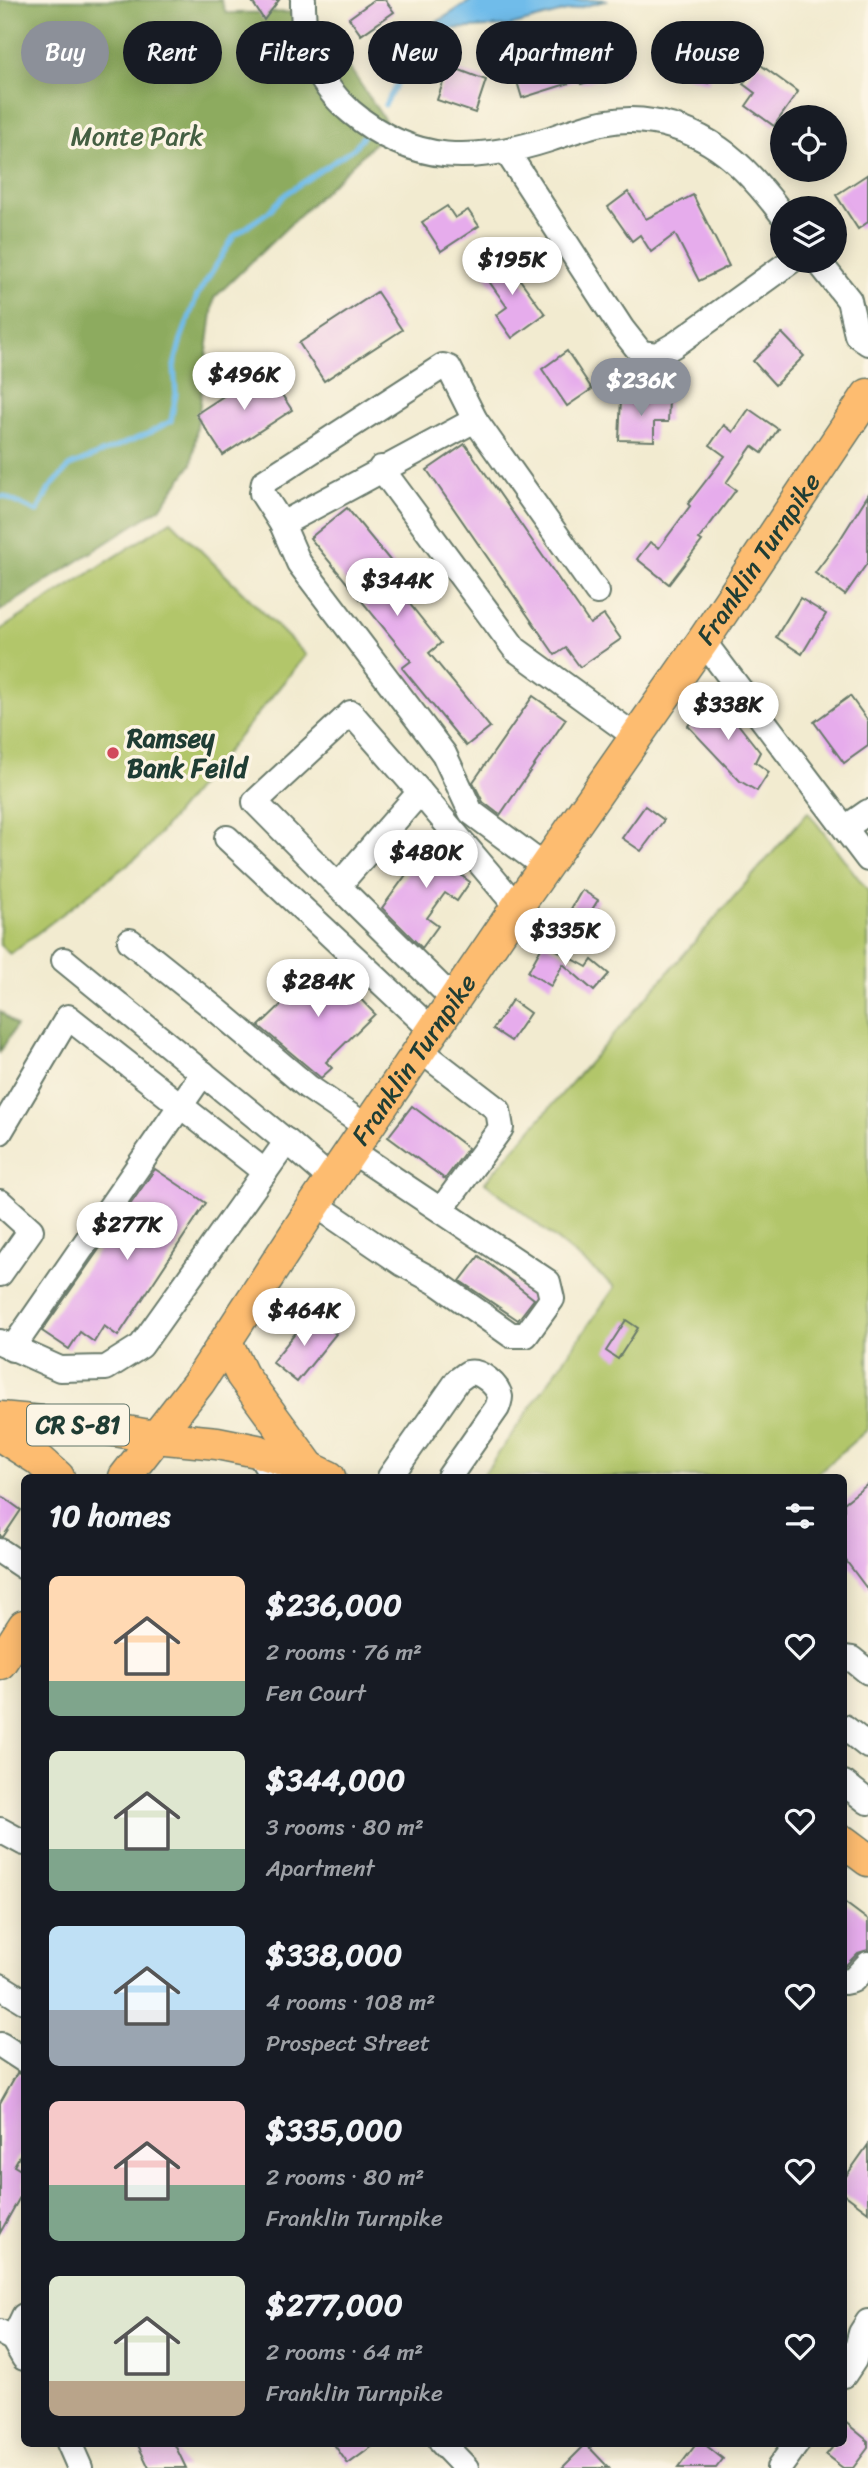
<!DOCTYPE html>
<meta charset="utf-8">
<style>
:root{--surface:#171b24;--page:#242831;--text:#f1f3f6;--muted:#9ea1a6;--accent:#8c9099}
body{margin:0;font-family:Sriracha,sans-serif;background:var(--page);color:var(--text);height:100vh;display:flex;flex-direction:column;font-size:26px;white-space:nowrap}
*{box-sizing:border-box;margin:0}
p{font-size:23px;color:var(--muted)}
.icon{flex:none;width:38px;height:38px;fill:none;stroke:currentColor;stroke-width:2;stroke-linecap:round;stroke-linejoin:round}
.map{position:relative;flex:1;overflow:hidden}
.details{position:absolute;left:21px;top:1474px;width:826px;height:973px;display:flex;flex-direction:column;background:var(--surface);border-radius:10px;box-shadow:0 4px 18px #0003}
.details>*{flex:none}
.hud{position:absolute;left:21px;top:21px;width:826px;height:63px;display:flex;gap:14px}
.tools{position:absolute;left:770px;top:105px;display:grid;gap:14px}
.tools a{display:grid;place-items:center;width:77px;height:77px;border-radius:50%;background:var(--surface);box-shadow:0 4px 18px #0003;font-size:35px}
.price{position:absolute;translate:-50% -60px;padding:0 16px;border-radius:24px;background:#fff;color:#222;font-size:23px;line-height:46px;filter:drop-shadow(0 2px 4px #0008)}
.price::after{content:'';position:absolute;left:50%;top:42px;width:21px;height:16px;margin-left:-10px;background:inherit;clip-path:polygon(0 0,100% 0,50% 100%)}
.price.current{background:var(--accent);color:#fff}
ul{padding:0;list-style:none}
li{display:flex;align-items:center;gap:21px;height:175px;padding:0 28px}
li span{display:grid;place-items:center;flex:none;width:196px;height:140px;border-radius:10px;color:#555}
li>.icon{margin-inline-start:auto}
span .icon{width:84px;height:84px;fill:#fffc;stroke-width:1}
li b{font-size:30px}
h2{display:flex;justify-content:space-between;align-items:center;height:84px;padding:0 28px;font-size:30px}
.pill{padding:0 24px;border-radius:32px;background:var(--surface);box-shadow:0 4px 18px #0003;font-size:24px;line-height:63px}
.pill.current{background:var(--accent);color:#fff}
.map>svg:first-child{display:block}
</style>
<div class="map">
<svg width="868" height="2468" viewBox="0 0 868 2468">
<rect width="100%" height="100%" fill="#fcf5e5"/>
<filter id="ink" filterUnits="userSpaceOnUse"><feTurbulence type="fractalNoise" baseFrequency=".0143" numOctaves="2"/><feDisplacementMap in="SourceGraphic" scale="14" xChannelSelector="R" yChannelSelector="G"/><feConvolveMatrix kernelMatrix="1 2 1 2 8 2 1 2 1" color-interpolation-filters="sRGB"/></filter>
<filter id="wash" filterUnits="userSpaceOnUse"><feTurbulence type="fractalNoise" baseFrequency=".00686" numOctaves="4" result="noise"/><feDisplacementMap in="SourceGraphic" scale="28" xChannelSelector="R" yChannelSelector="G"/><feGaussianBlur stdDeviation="1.57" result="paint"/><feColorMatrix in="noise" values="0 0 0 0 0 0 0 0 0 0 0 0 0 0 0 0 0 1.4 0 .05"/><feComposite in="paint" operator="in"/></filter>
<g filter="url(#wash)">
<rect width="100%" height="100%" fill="#f2ebd0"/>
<!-- green -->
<g fill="#b2c66a" stroke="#68824f" stroke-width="2">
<polygon points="171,521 306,655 145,851 10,954 0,945 0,630"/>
<polygon points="808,812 868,891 868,1429 813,1477 482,1477 615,1287 485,1182"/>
</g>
<!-- forest -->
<g fill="#8dab5e" stroke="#567449" stroke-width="2">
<polygon points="0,0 221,0 226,13 312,12 390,128 214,298 192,464 160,508 0,611"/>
<polygon points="0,1011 16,1026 0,1052"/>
</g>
<!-- water -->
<polygon fill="#70bcea" stroke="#487c8f" stroke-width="2" points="472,0 608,0 510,26 424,30"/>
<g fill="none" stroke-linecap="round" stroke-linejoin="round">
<!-- stream -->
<g stroke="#70bcea" stroke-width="5">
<polyline points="385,105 415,52 453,26"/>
<polyline points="0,497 3,496 37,512 49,489 70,466 147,434 171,421 176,394 174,366 181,339 197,296 234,236 268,212 287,193 354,148 364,135"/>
</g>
</g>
<g id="blocks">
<!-- building -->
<g fill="#e6acec">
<polygon points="251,0 279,0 264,20"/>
<polygon points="374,0 385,0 394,12 361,35 349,18"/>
<polygon points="670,39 717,54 708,83 661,68"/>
<polygon points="616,48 623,72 581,84 579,80 522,98 515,75"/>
<polygon points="758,63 798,92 774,126 746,106 755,93 743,84"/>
<polygon points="449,66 486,80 475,113 437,100"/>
<polygon points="868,174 868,222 858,229 836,195"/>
<polygon points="628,192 646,219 693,195 729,266 699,281 675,234 651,252 640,235 632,241 608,207"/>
<polygon points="447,206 455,218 468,210 479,226 441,251 422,222"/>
<polygon points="502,255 545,314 512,338 496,315 507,307 481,270"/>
<polygon points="377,292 402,330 324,381 299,343"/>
<polygon points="782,333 804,356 775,385 753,361"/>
<polygon points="567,351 592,389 567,406 542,369"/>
<polygon points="265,369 292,410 223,455 196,414"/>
<polygon points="621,398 669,400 668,422 654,422 654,441 619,440"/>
<polygon points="749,409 778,429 762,453 752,446 726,483 736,490 699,539 702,541 669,584 637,559 650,542 659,548 690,506 688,504 725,456 710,445 724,425 733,432"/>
<polygon points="465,444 590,624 604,615 621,639 580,667 566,648 555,655 427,470"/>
<polygon points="868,495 868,562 845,595 815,573 839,541"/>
<polygon points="347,508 402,575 393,583 441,643 429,653 490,727 466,746 402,668 411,661 310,538"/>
<polygon points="800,598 826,614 802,654 776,637"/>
<polygon points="712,691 760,752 755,762 769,772 757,791 740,781 688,726"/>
<polygon points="533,696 566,719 500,815 483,802 473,782"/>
<polygon points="850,696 868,721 868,746 844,763 814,722"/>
<polygon points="645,806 664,820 641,851 622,838"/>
<polygon points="434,836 443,842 467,870 462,876 470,882 457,901 445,893 427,918 438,926 422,948 382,908"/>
<polygon points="582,890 598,900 583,924 568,914"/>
<polygon points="544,943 587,967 592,960 609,974 594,991 563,964 551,986 528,972"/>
<polygon points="325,962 375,1014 326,1062 332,1068 321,1078 259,1026"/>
<polygon points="512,1000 530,1013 511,1041 493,1029"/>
<polygon points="412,1106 468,1148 445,1179 388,1137"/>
<polygon points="155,1169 206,1203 118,1336 104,1326 94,1342 80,1332 69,1349 42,1331"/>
<polygon points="479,1256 534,1299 518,1320 460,1281"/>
<polygon points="311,1314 336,1334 297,1382 272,1362"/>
<polygon points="626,1320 638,1328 618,1359 606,1351"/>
<polygon points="868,1484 868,1590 844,1558 844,1503"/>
<polygon points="0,1495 21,1510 3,1537 0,1536"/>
<polygon points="844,1902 868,1920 868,1950 858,1953 844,1967"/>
<polygon points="17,2073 24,2075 24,2148 14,2166 24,2172 24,2190 0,2233 0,2103"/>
<polygon points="868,2145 868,2212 844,2194 844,2179"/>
<polygon points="844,2421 868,2441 868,2448 853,2468 843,2468 826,2455 836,2443 844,2443"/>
<polygon points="137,2443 174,2443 186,2468 149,2468"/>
<polygon points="333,2443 377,2443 348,2464"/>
<polygon points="697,2443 703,2443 723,2459 716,2468 678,2468"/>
<polygon points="586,2444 609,2468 562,2468"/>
</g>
</g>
</g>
<g filter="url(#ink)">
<use href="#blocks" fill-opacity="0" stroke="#697a6b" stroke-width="2"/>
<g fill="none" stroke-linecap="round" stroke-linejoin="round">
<defs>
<g id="minor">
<path d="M303,0C302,46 316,82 351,112C414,165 475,163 550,139C585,127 614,115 653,122C713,132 747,168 782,214"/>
<polyline points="507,152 622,329 641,353 657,355 676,344 791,261"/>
<polyline points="818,261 849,300 857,335 868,343"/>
<polyline points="475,420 449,368 443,366 264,482 262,493 282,524 299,563 444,754 471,812 545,867"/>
<polyline points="381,468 515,649 636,737"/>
<polyline points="282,524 475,420 597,592"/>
<polyline points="703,641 868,859"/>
<polyline points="845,828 868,812"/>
<polyline points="227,838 433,1031"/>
<polyline points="338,886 255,802 351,713 420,792"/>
<polyline points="130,941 219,1012 308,1087 367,1127"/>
<polyline points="64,960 287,1142"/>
<polyline points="454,1000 338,886 420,792 517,907"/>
<polyline points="420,1050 498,1110 501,1128 441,1210"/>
<polyline points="0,1132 68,1017 265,1172"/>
<polyline points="0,1202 31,1230 0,1274"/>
<polyline points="315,1204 403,1264 436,1282 511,1335 526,1335 552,1299 548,1282 352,1151"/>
<polyline points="0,1342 60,1369 106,1368 141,1346 287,1141 332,1180"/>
<polyline points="12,1349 203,1073"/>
<polyline points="257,1451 273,1477"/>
<path d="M390,1477L458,1380C460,1379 466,1374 468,1373C480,1370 498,1385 500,1397C500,1399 498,1406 497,1408L449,1477"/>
<polyline points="0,1551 24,1567"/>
<polyline points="844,1658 852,1659 868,1672"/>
<polyline points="844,1727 868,1746"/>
<polyline points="844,1783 868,1802"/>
<polyline points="0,1830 24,1843"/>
<polyline points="844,1982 853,1980 868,1964"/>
<polyline points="0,1986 24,2001"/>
<polyline points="1,2045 24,2060"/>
<polyline points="0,2332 13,2339 24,2358"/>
<polyline points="13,2339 24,2316"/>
<polyline points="844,2375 854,2360 861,2333 868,2322"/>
<polyline points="69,2443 80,2468"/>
<polyline points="442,2443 466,2468"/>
<polyline points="779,2468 797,2443"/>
</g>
<g id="major">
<polyline points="226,1342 242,1375 310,1468"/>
<polyline points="0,1418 98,1427 155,1437 217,1443 257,1451 310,1468 329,1477"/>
<polyline points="0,1435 38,1459 58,1477"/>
<path id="s1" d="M125,1477L199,1382L315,1204L517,907L703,641L868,395"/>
<polyline points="0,1663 24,1626"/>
<polyline points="844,1842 868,1860"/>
</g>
</defs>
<!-- minor casing -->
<use href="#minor" stroke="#697a6b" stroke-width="28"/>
<!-- major casing -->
<use href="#major" stroke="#697a6b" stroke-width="35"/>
<!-- minor -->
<use href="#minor" stroke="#fff" stroke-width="24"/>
<!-- major -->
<use href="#major" stroke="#fdbc70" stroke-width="32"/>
</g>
</g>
<!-- markers -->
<circle fill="#d1495b" stroke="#fcf5e5" stroke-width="2.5" cx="113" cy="753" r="7"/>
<g text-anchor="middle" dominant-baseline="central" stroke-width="7" stroke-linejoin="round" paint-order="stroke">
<!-- shield labels -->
<rect fill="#fcf5e5" stroke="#617469" stroke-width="2" x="27" y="1404.5" width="102" height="41" rx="5"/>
<g font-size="24" font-weight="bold" fill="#1f3d34">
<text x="78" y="1425">CR S-81</text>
</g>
<!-- park labels -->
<g font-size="26" fill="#445f42" stroke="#fcf5e5">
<text x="137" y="136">Monte Park</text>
</g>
<!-- street labels -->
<g font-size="26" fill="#1f3d34" stroke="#fcf5e5">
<text stroke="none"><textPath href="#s1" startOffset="1116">Franklin Turnpike</textPath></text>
<text stroke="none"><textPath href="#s1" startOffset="508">Franklin Turnpike</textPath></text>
</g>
<!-- poi labels -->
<g font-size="26" font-weight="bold" fill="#1f3d34" stroke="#fcf5e5" text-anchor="start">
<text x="127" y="738">Ramsey<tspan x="127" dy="30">Bank Feild</tspan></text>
</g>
</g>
</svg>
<div class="tools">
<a><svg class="icon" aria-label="locate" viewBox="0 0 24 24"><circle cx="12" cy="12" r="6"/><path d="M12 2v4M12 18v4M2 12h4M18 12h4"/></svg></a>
<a><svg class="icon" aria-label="layers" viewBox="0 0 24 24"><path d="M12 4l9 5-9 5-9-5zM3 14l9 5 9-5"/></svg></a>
</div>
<b class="price" style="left:512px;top:297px">$195K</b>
<b class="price" style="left:244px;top:412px">$496K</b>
<b class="price current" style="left:641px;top:418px">$236K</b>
<b class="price" style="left:397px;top:618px">$344K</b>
<b class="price" style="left:728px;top:742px">$338K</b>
<b class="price" style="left:426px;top:890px">$480K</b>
<b class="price" style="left:565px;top:968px">$335K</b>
<b class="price" style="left:318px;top:1019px">$284K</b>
<b class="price" style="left:127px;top:1262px">$277K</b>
<b class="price" style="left:304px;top:1348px">$464K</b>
<div class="hud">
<a class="pill current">Buy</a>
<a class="pill">Rent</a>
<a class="pill">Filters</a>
<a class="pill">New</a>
<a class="pill">Apartment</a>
<a class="pill">House</a>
</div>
<section class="details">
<h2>10 homes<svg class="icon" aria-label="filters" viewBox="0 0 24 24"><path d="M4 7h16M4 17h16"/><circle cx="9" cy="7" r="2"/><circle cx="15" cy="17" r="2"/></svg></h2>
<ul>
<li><span style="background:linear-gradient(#ffd9b3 75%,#7fa58c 0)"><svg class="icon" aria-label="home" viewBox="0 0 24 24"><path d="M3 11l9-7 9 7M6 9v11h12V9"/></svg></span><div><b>$236,000</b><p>2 rooms · 76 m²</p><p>Fen Court</p></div><svg class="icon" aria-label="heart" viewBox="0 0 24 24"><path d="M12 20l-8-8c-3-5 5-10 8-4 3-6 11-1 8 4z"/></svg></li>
<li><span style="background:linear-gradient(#dfe7d0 70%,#7fa58c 0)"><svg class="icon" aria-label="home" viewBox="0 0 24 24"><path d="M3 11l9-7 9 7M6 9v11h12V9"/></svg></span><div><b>$344,000</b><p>3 rooms · 80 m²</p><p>Apartment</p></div><svg class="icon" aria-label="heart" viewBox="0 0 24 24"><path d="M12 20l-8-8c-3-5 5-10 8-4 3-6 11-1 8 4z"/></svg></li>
<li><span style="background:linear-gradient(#bfe0f5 60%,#9aa5b1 0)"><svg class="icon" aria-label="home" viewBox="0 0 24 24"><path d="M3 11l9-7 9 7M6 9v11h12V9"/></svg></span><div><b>$338,000</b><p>4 rooms · 108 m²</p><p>Prospect Street</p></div><svg class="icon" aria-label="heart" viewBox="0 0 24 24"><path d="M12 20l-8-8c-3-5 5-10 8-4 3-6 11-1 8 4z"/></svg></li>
<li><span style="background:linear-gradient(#f6c9c9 60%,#7fa58c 0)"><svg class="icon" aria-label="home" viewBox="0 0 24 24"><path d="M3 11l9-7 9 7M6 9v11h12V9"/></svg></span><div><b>$335,000</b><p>2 rooms · 80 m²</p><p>Franklin Turnpike</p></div><svg class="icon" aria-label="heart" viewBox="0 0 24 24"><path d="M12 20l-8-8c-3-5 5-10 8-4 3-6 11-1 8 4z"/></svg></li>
<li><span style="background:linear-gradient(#dfe7d0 75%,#b9a48a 0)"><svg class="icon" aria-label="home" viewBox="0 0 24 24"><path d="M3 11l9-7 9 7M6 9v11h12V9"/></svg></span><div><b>$277,000</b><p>2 rooms · 64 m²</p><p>Franklin Turnpike</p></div><svg class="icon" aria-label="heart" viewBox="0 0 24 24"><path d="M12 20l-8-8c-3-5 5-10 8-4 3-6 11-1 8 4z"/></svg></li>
</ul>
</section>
</div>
